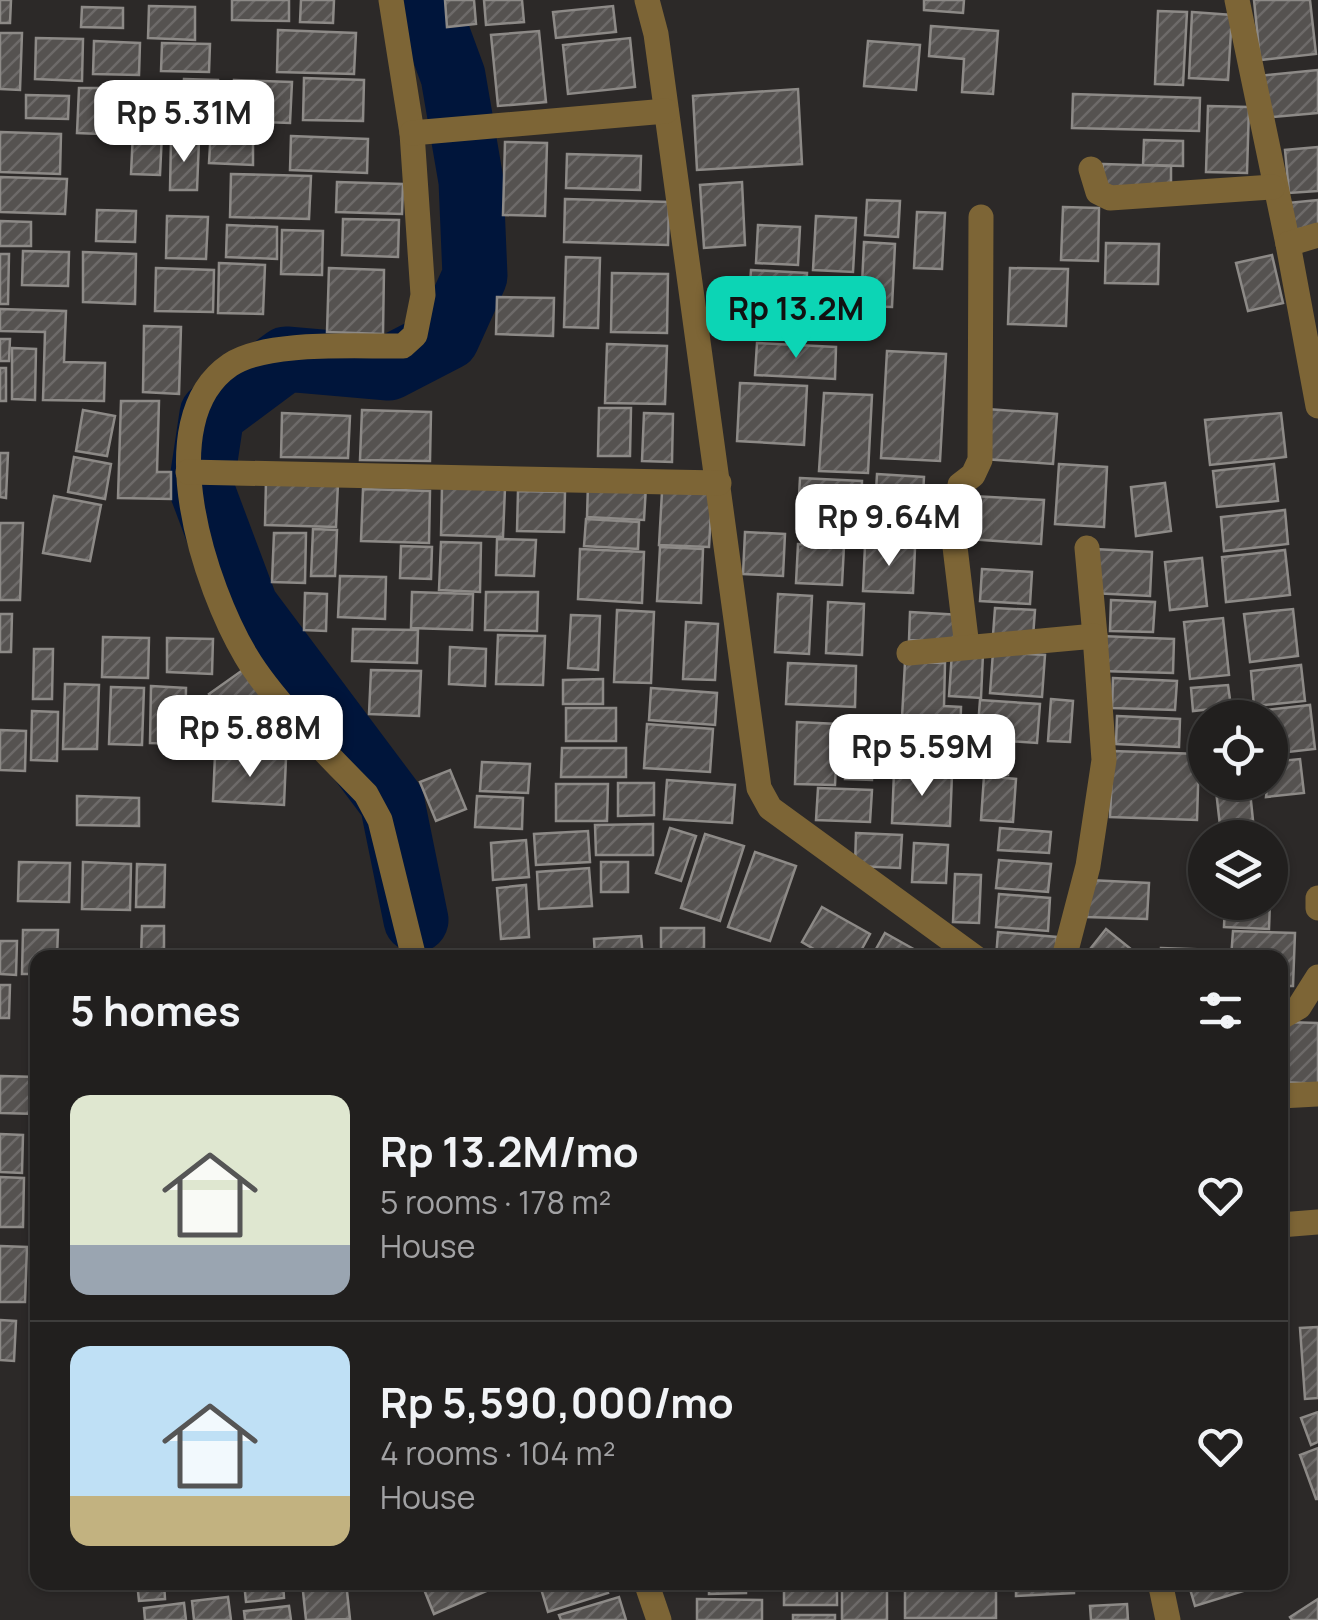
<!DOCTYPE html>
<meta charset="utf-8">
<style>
:root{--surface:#211f1e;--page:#2d2c2b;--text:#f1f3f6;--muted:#a2a2a4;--line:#3e3d3c;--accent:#0cd5b5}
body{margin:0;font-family:Manrope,sans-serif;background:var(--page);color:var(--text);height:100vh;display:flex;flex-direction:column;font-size:38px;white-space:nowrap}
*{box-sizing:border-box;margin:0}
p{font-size:32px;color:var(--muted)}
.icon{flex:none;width:55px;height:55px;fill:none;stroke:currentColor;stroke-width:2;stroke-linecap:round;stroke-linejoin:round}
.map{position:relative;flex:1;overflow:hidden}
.side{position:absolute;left:30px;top:950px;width:1258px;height:640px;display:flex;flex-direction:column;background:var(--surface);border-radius:20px;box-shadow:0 2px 8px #0004,0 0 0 2px var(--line)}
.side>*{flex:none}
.fabs{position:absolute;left:1188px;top:700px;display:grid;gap:20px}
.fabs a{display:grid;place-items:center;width:100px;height:100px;border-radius:50%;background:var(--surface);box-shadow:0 2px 8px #0004,0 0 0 2px var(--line);font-size:50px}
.price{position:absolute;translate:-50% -85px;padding:0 22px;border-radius:20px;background:#fff;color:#222;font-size:32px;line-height:65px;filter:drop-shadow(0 2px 5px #0008)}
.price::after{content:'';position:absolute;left:50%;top:60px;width:30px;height:22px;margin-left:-15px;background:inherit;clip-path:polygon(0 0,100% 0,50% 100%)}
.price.active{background:var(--accent);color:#111}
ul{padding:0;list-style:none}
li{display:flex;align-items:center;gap:30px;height:250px;padding:0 40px}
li+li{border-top:2px solid var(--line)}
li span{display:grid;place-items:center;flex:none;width:280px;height:200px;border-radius:20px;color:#555}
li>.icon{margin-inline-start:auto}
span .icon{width:120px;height:120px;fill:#fffc;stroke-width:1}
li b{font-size:42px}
h2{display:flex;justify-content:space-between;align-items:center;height:120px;padding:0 40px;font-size:42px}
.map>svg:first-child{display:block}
</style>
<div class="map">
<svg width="1318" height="1620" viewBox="0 0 1318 1620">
<defs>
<pattern id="building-hatch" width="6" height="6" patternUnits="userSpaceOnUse" patternTransform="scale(2.5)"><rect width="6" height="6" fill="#555250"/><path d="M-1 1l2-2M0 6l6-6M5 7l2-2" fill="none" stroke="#6d6a69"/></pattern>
</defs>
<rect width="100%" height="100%" fill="#2c2928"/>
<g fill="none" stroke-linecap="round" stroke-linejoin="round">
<!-- river -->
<polyline stroke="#00153b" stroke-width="65" points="416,920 392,802 246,607 201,487 212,414 286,359 389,368 447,338 475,276 471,181 453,76 425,0"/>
</g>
<!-- building -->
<g fill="url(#building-hatch)" stroke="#8d8a87" stroke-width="2.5">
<polygon points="0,0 11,0 10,23 0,23"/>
<polygon points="232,0 289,0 289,21 232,20"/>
<polygon points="301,0 334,0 333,23 300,22"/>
<polygon points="445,0 474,0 476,24 447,27"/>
<polygon points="484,0 522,0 524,22 486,25"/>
<polygon points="924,0 964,0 963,13 924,10"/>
<polygon points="1254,0 1310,0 1316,54 1260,60"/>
<polygon points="149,6 195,7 195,40 148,38"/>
<polygon points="613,6 616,32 556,38 553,12"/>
<polygon points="82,7 123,8 123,28 81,27"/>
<polygon points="1158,11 1187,12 1183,85 1155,84"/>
<polygon points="1192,12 1232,15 1228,80 1189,78"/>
<polygon points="931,26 998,31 993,94 962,92 964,59 929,56"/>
<polygon points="278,30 356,33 354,74 277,72"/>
<polygon points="539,31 546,102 498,106 491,35"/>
<polygon points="0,33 22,33 20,90 0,89"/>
<polygon points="36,38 83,39 82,81 35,79"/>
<polygon points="630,38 635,87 568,94 563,45"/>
<polygon points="94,41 140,43 139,75 93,74"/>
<polygon points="868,41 920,45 916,90 864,86"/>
<polygon points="162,43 210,44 209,72 161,71"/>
<polygon points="1318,70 1318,113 1262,118 1258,76"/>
<polygon points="304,78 364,80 363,121 303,120"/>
<polygon points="184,79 218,80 217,120 182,120"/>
<polygon points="234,80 292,82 290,123 233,121"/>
<polygon points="106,84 145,85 143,130 105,128"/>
<polygon points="79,88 101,88 100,134 77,133"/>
<polygon points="798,89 802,164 697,170 693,96"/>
<polygon points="1073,94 1200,98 1199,131 1072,128"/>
<polygon points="26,95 69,96 68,119 26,118"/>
<polygon points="1208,106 1249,107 1247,173 1206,172"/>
<polygon points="211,129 253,130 253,165 209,163"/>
<polygon points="0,132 61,134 60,174 0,172"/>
<polygon points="133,132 162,133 160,175 131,174"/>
<polygon points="291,136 368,139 367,173 290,170"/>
<polygon points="171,140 199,140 197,190 170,190"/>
<polygon points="1144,140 1183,141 1183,166 1143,165"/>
<polygon points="505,142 547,143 545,216 503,215"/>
<polygon points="1318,147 1318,191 1289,193 1285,150"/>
<polygon points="567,154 641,156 640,190 566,188"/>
<polygon points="1103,164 1171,166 1171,192 1102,190"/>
<polygon points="231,174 311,176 309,219 230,217"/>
<polygon points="0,177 67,179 65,214 0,212"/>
<polygon points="337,182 403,184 402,214 336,212"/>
<polygon points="742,182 745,245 704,248 700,185"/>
<polygon points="565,199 669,202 668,245 564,242"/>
<polygon points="867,200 900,201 898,237 865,235"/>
<polygon points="1318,200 1318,227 1290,230 1287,203"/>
<polygon points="1063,207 1099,208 1098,261 1061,260"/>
<polygon points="97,210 136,211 135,242 96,241"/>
<polygon points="917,212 945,213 942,269 914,268"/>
<polygon points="167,216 208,217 206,259 166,258"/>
<polygon points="816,216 856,218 853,272 813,270"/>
<polygon points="343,219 399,220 398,257 342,255"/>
<polygon points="0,221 31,222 31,246 0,246"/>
<polygon points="227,225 277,227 277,259 226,257"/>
<polygon points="758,225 800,227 798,265 756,263"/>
<polygon points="282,230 323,231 322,275 281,274"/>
<polygon points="864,242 895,244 892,307 861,306"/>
<polygon points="1106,243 1159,244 1158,284 1105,283"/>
<polygon points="23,251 69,252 68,286 22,285"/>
<polygon points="83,252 136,254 135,304 83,302"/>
<polygon points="0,254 9,254 8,304 0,304"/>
<polygon points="1272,255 1283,303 1248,311 1236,263"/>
<polygon points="566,257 600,258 598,328 564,327"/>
<polygon points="219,263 265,265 263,314 218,313"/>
<polygon points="156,268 214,270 213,312 155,311"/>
<polygon points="329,268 384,270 383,334 327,332"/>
<polygon points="1010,268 1068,269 1066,326 1008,324"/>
<polygon points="751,270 807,273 804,333 747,330"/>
<polygon points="612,273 668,274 667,333 611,332"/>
<polygon points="822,280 854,282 851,338 819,337"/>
<polygon points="497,297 554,298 553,336 496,334"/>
<polygon points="0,309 66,311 64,362 105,363 104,401 43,400 45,332 0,331"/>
<polygon points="144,326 181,327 179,394 143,392"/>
<polygon points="0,339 10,339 9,361 0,361"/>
<polygon points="757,343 836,347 835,379 755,375"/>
<polygon points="607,344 667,346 665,404 605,403"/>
<polygon points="12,348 36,349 35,400 12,399"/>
<polygon points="887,351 946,354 940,461 881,458"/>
<rect x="0" y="368" width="6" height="33"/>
<polygon points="740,383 807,386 804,445 737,441"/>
<polygon points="824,393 872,395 868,473 819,471"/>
<polygon points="121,401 159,401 157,472 171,472 171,499 118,498"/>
<polygon points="599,408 631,408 630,456 598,456"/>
<polygon points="987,409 1057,414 1053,464 984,459"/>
<polygon points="83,410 115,416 107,456 76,451"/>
<polygon points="362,410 431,412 430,461 360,460"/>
<polygon points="282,413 350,416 348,458 281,457"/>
<polygon points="644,413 673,414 672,462 642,461"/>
<polygon points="1281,413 1286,457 1210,465 1205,420"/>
<polygon points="0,453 8,453 6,498 0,497"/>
<polygon points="74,457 111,464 105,499 68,492"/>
<polygon points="1059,464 1107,467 1104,527 1055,524"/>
<polygon points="1274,464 1278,501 1217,507 1213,471"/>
<polygon points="877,474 924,477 921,530 874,527"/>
<polygon points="800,478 862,481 860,536 797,532"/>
<polygon points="266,481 338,483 336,527 265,525"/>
<polygon points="1165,483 1171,531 1136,536 1131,487"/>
<polygon points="588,484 646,486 644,520 587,517"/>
<polygon points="442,486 505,488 503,537 441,535"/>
<polygon points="363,489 430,491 429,543 361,541"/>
<polygon points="518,491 565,492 564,532 517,531"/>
<polygon points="662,492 712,494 709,547 659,545"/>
<polygon points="54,496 101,505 90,561 43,553"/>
<polygon points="972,496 1044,500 1041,544 969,539"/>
<polygon points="1285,510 1288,544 1224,551 1221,517"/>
<polygon points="586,519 639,522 638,549 584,546"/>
<polygon points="0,523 23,523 20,600 0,600"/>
<polygon points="313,529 337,530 335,576 311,576"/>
<polygon points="745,532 785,534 783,576 743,574"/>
<polygon points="274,533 306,533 305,583 272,582"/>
<polygon points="497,539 536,540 534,576 496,575"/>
<polygon points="441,542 481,543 480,592 439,590"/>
<polygon points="798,544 844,546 842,585 796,583"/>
<polygon points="865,545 915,548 913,593 863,591"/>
<polygon points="401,546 432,547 431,579 400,578"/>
<polygon points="660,547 703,549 701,603 657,601"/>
<polygon points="580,549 644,552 642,603 578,599"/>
<polygon points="1094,549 1152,552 1150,596 1092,593"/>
<polygon points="1285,550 1290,595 1226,602 1222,557"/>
<polygon points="1202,558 1207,606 1170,610 1165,562"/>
<polygon points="982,569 1032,572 1030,604 980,601"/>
<polygon points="340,576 386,577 385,619 338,617"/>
<polygon points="412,592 473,594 472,630 411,628"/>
<polygon points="486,592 538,592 537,631 485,630"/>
<polygon points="305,593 327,594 326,631 304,630"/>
<polygon points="778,594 812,596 809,654 775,652"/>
<polygon points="1111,600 1155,602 1153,632 1110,631"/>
<polygon points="828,602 864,604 862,655 826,653"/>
<polygon points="995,608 1035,610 1033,637 993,635"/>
<polygon points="1293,609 1298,656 1250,662 1244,614"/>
<polygon points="617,610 654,612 651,683 614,682"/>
<polygon points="910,612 961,615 959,643 909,640"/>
<polygon points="0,614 12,614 11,652 0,652"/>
<polygon points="571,615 600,616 598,670 568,668"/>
<polygon points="1223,618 1229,675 1190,679 1184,622"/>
<polygon points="686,622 718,624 715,680 683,679"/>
<polygon points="353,629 418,630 417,663 352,661"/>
<polygon points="498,635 545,636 543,685 496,684"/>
<polygon points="1101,636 1174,639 1173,673 1100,671"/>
<polygon points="103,637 149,638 148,678 102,677"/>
<polygon points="167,638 213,639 212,674 167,672"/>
<polygon points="450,647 486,649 485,686 449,684"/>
<polygon points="34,649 53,649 52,699 33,699"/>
<polygon points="952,652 983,654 981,698 949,696"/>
<polygon points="993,652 1045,655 1042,697 990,693"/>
<polygon points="905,662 945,663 944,706 961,707 960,739 901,736"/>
<polygon points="788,663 856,666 855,707 786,704"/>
<polygon points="1301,665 1305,701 1254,706 1251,671"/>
<polygon points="247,667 283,719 245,746 209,694"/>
<polygon points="371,670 421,671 419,716 369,714"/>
<polygon points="1113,678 1177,681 1175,710 1112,708"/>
<polygon points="603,679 603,704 563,704 563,680"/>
<polygon points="65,684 99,685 97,749 63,749"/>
<polygon points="1228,685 1231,707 1193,711 1191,688"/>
<polygon points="151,686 186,688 185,744 150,743"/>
<polygon points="111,687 144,688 142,745 109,744"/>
<polygon points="651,688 717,693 715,725 649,720"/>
<polygon points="1051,699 1073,701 1070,742 1048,741"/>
<polygon points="980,700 1040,704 1037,743 977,739"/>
<polygon points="1310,705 1315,749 1270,754 1270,718 1258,718 1257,711"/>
<rect x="566" y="708" width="50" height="33"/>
<polygon points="32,711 58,712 57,761 31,760"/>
<polygon points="1117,716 1180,719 1179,747 1116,744"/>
<polygon points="797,722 838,724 835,785 795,784"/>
<polygon points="647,724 713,729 710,772 644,768"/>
<polygon points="0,730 26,731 25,771 0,770"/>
<polygon points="847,741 874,742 872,780 845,779"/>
<polygon points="966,744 1010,747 1008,775 964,773"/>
<polygon points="562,748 626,748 626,777 561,777"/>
<polygon points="1113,751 1199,754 1197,820 1110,817"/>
<polygon points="215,755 286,758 284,805 213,801"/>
<polygon points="1300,759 1304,793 1266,797 1270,762"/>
<polygon points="482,762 530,764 528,793 480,791"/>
<polygon points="450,770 466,809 436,821 420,782"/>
<polygon points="894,772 952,774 950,826 892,823"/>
<polygon points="984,776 1016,779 1013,822 981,820"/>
<polygon points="667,780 735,785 732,823 664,819"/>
<polygon points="1215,782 1249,782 1254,830 1221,834"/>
<polygon points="618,783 654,783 654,815 618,816"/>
<polygon points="556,784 608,784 607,821 556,821"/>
<polygon points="818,788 872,790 870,822 816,820"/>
<polygon points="77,796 139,798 139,826 77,825"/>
<polygon points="477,796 523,798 522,829 475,827"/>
<polygon points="653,824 653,855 596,855 595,825"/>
<polygon points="670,828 696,836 681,881 656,873"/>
<polygon points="1000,828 1051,832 1049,853 998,850"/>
<polygon points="588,831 590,862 536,865 534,834"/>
<polygon points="856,833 902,835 900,868 855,866"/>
<polygon points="705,834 744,846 720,921 681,908"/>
<polygon points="526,840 529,877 493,880 491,843"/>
<polygon points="914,843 948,845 946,883 912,882"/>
<polygon points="755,852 796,866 770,941 728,927"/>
<polygon points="999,860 1051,864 1048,892 996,888"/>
<polygon points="19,862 70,863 69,902 18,901"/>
<polygon points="83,862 131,864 130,910 82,909"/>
<rect x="601" y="862" width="27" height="30"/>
<polygon points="137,864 165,865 164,907 136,907"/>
<polygon points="589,868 592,906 539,909 537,872"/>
<polygon points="955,874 981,875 979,923 953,922"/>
<polygon points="1089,880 1149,883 1147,919 1087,917"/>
<polygon points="526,885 529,937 501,939 497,888"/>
<polygon points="999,894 1050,898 1048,931 996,927"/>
<polygon points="1225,902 1270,902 1269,929 1224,927"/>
<polygon points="822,907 870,934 857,958 829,958 802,942"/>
<polygon points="142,926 164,926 164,958 141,958"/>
<rect x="661" y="928" width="43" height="30"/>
<polygon points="1106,929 1142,958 1083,958"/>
<polygon points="23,930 58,930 57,958 38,958 38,974 22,974"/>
<polygon points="1233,931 1295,933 1293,986 1280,986 1280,958 1231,958"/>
<polygon points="998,932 1057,937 1055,958 996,958"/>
<polygon points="885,933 917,951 913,958 871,958"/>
<polygon points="641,936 643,958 595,958 594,939"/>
<polygon points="0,941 17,941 16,975 0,974"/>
<polygon points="1161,948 1218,950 1218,958 1161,958"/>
<polygon points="0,985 10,985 9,1018 0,1018"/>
<polygon points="1285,1022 1318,1023 1318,1084 1283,1082"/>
<polygon points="0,1076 38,1077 38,1114 0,1113"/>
<polygon points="0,1134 23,1135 22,1173 0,1172"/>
<polygon points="0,1177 24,1178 23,1227 0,1227"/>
<polygon points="0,1246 27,1247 25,1302 0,1302"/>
<polygon points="0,1320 16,1321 14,1361 0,1360"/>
<polygon points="1318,1327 1318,1398 1305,1399 1300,1328"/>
<polygon points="1318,1412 1318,1442 1311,1445 1301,1418"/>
<polygon points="1318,1448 1318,1499 1316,1499 1300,1455"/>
<polygon points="137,1582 164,1582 165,1599 139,1601"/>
<polygon points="177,1582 233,1582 233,1583 178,1588"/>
<polygon points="244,1582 283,1582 284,1598 246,1602"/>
<polygon points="302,1582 346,1582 350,1619 306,1620"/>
<polygon points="421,1582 496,1582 498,1586 434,1614"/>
<polygon points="539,1582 604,1582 608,1593 548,1612"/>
<polygon points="709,1582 746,1582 746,1593 709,1594"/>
<rect x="784" y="1582" width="53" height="23"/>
<rect x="842" y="1582" width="45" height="38"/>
<rect x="905" y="1582" width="91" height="36"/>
<polygon points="1016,1582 1074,1582 1074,1593 1016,1596"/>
<polygon points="1081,1582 1123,1582 1123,1587 1082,1589"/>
<polygon points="1188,1582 1269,1582 1269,1583 1195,1606"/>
<polygon points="228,1597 231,1620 194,1620 192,1601"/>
<polygon points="619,1597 626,1620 561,1620 559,1615"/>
<polygon points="697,1599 762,1600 762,1620 697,1620"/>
<polygon points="1318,1599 1318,1620 1292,1620 1290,1617"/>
<polygon points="184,1603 186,1620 145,1620 144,1608"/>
<polygon points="1127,1604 1128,1620 1091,1620 1090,1606"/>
<polygon points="289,1606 291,1620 245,1620 244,1611"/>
<rect x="793" y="1615" width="42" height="5"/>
</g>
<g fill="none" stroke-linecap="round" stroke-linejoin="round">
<!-- minor -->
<g stroke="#7d6536" stroke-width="25">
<path d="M391,0L412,133L423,295L415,335L403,346C359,347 267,340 230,365C148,421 206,589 246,656C272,700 329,756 366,794L380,820L414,958"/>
<polyline points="647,0 656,34 759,788 770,808 976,958"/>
<polyline points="1237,0 1288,244"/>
<polyline points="412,133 666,111"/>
<polyline points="1091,169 1098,192 1110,198 1273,187"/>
<polyline points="1318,235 1288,244 1318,406"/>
<polyline points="188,472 719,483"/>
<polyline points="1087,548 1095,636"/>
<polyline points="967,647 955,547 960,485 973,475 980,460 981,217"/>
<polyline points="909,653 1095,636 1104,760 1088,866 1064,958"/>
<polyline points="1318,898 1318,908"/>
<polyline points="1280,1018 1299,1007 1318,977"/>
<polyline points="1280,1096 1318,1094"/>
<polyline points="1280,1225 1318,1222"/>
<polyline points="646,1582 659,1620"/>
<polyline points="1160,1582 1168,1620"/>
</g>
</g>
</svg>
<div class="fabs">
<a><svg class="icon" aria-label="locate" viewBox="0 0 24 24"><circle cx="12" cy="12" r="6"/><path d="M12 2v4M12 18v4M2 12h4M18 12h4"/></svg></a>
<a><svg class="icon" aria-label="layers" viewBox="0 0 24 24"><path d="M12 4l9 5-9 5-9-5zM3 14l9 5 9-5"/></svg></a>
</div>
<b class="price" style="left:184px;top:165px">Rp 5.31M</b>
<b class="price active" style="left:796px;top:361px">Rp 13.2M</b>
<b class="price" style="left:889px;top:569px">Rp 9.64M</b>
<b class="price" style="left:250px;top:780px">Rp 5.88M</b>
<b class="price" style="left:922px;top:799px">Rp 5.59M</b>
<section class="side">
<h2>5 homes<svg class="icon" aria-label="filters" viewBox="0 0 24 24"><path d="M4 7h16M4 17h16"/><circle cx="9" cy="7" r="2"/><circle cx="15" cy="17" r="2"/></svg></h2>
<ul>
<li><span style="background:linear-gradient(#dfe7d0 75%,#9aa5b1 0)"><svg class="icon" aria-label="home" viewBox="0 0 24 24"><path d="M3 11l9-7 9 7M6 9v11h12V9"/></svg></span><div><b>Rp 13.2M/mo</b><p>5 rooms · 178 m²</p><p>House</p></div><svg class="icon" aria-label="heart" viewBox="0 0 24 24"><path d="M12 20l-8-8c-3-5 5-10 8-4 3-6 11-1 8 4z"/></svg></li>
<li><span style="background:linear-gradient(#bfe0f5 75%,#c2b280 0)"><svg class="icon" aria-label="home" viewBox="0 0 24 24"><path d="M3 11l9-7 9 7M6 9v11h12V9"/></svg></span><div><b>Rp 5,590,000/mo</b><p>4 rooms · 104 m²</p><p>House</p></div><svg class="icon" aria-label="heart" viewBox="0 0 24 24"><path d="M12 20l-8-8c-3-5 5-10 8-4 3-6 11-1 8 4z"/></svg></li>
</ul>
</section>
</div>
